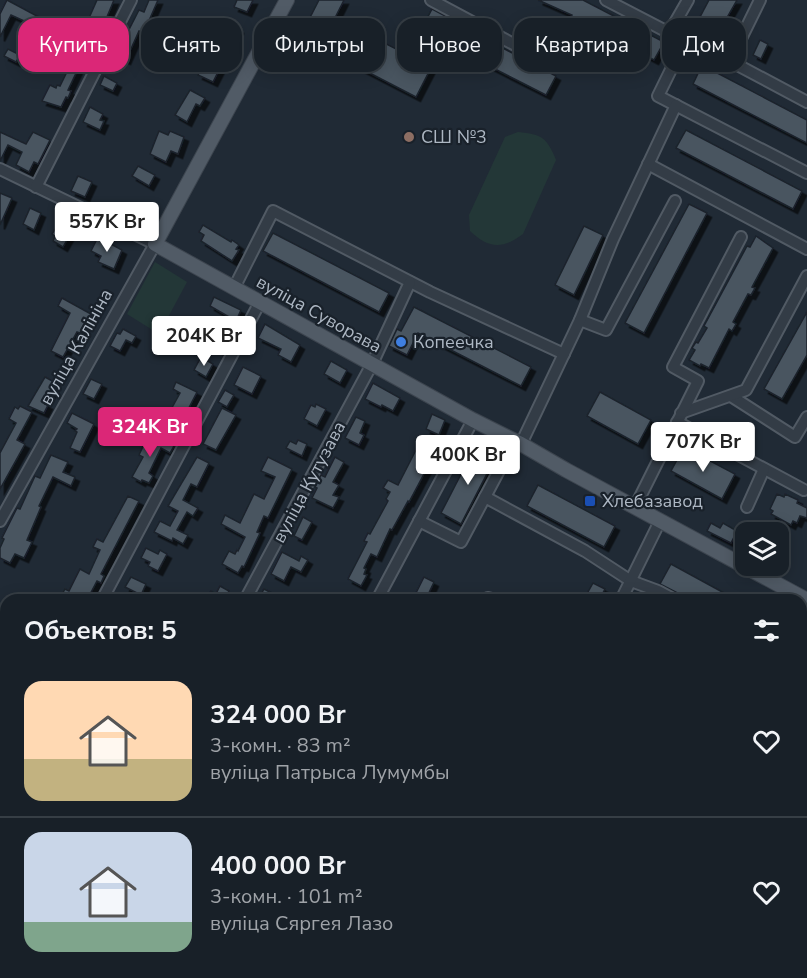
<!DOCTYPE html>
<html lang="ru">
<meta charset="utf-8">
<style>
:root{--surface:#182028;--page:#212830;--text:#f1f3f6;--muted:#9fa3a8;--line:#363e45;--accent:#db2777}
body{margin:0;font-family:"Nunito Sans",sans-serif;background:var(--page);color:var(--text);height:100vh;display:flex;flex-direction:column;font-size:22px;white-space:nowrap}
*{box-sizing:border-box;margin:0}
p{font-size:20px;color:var(--muted)}
.icon{flex:none;width:33px;height:33px;fill:none;stroke:currentColor;stroke-width:2;stroke-linecap:round;stroke-linejoin:round}
.map{position:relative;flex:1;overflow:hidden}
.drawer{position:absolute;left:0px;top:594px;width:807px;height:384px;display:flex;flex-direction:column;background:var(--surface);border-radius:18px 18px 0 0;box-shadow:0 3px 15px #0003,0 0 0 2px var(--line)}
.drawer>*{flex:none}
.hud{position:absolute;left:18px;top:18px;width:771px;height:54px;display:flex;gap:12px}
.buttons{position:absolute;left:735px;top:522px;display:grid;gap:12px}
.buttons a{display:grid;place-items:center;width:54px;height:54px;border-radius:12px;background:var(--surface);box-shadow:0 3px 15px #0003,0 0 0 2px var(--line);font-size:30px}
.price{position:absolute;translate:-50% -51px;padding:0 14px;border-radius:6px;background:#fff;color:#222;font-size:20px;line-height:39px;filter:drop-shadow(0 2px 3px #0008)}
.price::after{content:'';position:absolute;left:50%;top:36px;width:18px;height:14px;margin-left:-9px;background:inherit;clip-path:polygon(0 0,100% 0,50% 100%)}
.price.selected{background:var(--accent);color:#fff}
ul{padding:0;list-style:none}
li{display:flex;align-items:center;gap:18px;height:150px;padding:0 24px}
li+li{border-top:2px solid var(--line)}
li span{display:grid;place-items:center;flex:none;width:168px;height:120px;border-radius:18px;color:#555}
li>.icon{margin-inline-start:auto}
span .icon{width:72px;height:72px;fill:#fffc;stroke-width:1}
li b{font-size:26px}
h2{display:flex;justify-content:space-between;align-items:center;height:72px;padding:0 24px;font-size:26px}
.chip{padding:0 21px;border-radius:18px;background:var(--surface);box-shadow:0 3px 15px #0003,0 0 0 2px var(--line);font-size:21px;line-height:54px}
.chip.selected{background:var(--accent);color:#fff}
.map>svg:first-child{display:block}
</style>
<div class="map">
<svg width="807" height="978" viewBox="0 0 807 978">
<defs>
<filter id="shadow"><feDropShadow dx="4.5" dy="4.5" stdDeviation="0" flood-color="#0009"/></filter>
</defs>
<rect width="100%" height="100%" fill="#202a35"/>
<!-- green -->
<g fill="#233737">
<path d="M518,132C542,134 547,138 556,160L523,234C502,250 488,248 470,231L469,215L505,137Z"/>
<polygon points="155,262 187,282 159,334 127,314"/>
</g>
<g fill="none" stroke-linecap="round" stroke-linejoin="round">
<!-- stream -->
<g stroke="#34475c" stroke-width="3">
<polyline points="0,724 6,727"/>
<polyline points="504,972 521,978"/>
</g>
</g>
<!-- building -->
<g fill="#485461" stroke="#1b232c" stroke-width="1.5" filter="url(#shadow)">
<polygon points="7,0 50,23 46,31 11,15 0,37 0,14"/>
<polygon points="97,0 114,0 104,24 89,18"/>
<polygon points="149,0 158,0 148,23 152,24 151,28 153,29 150,36 139,31 126,60 116,55 139,10 144,12"/>
<polygon points="237,0 253,0 247,12 234,7"/>
<polygon points="319,0 344,0 335,18 408,55 432,9 455,21 416,97 300,37"/>
<polygon points="538,0 583,0 664,42 654,60 635,50 636,48 602,33 603,31 571,17 572,15"/>
<polygon points="709,0 737,0 721,28 700,17"/>
<polygon points="230,25 239,29 231,45 218,39 222,31 226,33"/>
<polygon points="84,26 91,29 88,36 96,39 82,68 79,67 68,90 71,91 68,98 66,97 61,107 42,101 50,85 56,88 57,85 60,86 75,55 73,54"/>
<polygon points="760,40 768,44 761,59 753,55"/>
<polygon points="499,46 556,76 546,95 489,66"/>
<polygon points="8,49 20,55 16,62 4,56"/>
<polygon points="197,54 221,66 213,82 198,75 202,67 193,62"/>
<polygon points="702,65 807,120 807,143 693,84"/>
<polygon points="104,76 117,83 113,91 100,85"/>
<polygon points="190,90 205,98 200,106 196,104 187,122 175,115"/>
<polygon points="90,107 103,114 100,120 104,121 100,130 83,122"/>
<polygon points="686,130 802,191 793,209 676,148"/>
<polygon points="159,131 168,135 170,131 184,137 178,154 171,151 166,162 150,154"/>
<polygon points="0,132 26,144 33,132 50,140 38,164 34,162 29,172 16,165 22,152 8,145 0,161"/>
<polygon points="138,166 155,175 149,186 132,176"/>
<polygon points="78,176 92,182 85,197 71,191"/>
<polygon points="0,193 12,198 0,225"/>
<polygon points="689,204 707,213 644,333 625,323"/>
<polygon points="30,208 41,213 34,230 23,224"/>
<polygon points="59,223 72,231 63,247 53,241 55,236 52,234"/>
<polygon points="203,225 231,242 232,240 239,245 236,249 239,250 232,261 201,241 204,235 199,232"/>
<polygon points="584,226 603,235 574,295 555,285"/>
<polygon points="273,233 389,293 379,312 263,251"/>
<polygon points="756,236 773,248 752,287 755,288 751,295 748,294 733,322 736,324 732,331 729,329 709,368 701,364 700,366 689,360 695,350 692,348 696,342 698,343 707,328 704,326 718,300 747,246 750,247"/>
<polygon points="98,237 122,250 114,269 98,262 101,256 91,251"/>
<polygon points="214,297 241,310 236,321 210,306"/>
<polygon points="62,298 91,314 80,333 77,332 63,357 51,351 70,313 58,306"/>
<polygon points="414,307 531,367 521,386 418,333 407,355 389,346 397,329 401,331"/>
<polygon points="807,312 807,355 782,399 764,389"/>
<polygon points="201,320 229,335 220,351 200,339 196,346 189,342"/>
<polygon points="265,324 300,345 291,362 278,355 281,349 258,338"/>
<polygon points="123,329 136,336 132,343 126,340 120,351 110,346 117,333 120,334"/>
<polygon points="201,357 213,364 206,377 194,370"/>
<polygon points="331,361 347,370 340,383 324,374"/>
<polygon points="243,367 261,376 252,394 234,385"/>
<polygon points="45,377 56,383 45,404 48,405 44,413 28,406"/>
<polygon points="91,379 102,384 94,399 83,394"/>
<polygon points="176,382 197,392 177,431 163,424 180,393 173,389"/>
<polygon points="373,383 400,398 393,411 382,405 381,407 365,399"/>
<polygon points="225,390 234,395 227,407 218,402"/>
<polygon points="600,392 651,420 638,444 587,416"/>
<polygon points="316,404 326,409 317,426 304,419 311,405 315,407"/>
<polygon points="20,406 32,412 17,440 25,444 0,489 0,453 16,423 9,419 15,407 18,409"/>
<polygon points="222,408 236,415 216,450 203,444"/>
<polygon points="72,413 94,424 80,452 70,448 77,432 75,431 77,429 67,423"/>
<polygon points="432,414 445,420 439,435 426,429"/>
<polygon points="356,417 365,421 360,433 364,435 359,445 345,438"/>
<polygon points="153,436 174,446 170,453 161,448 149,473 153,476 149,483 142,480 141,482 132,477 143,457 139,455 146,440 151,442"/>
<polygon points="298,440 307,444 302,456 286,448 290,441 296,444"/>
<polygon points="684,447 735,474 722,499 671,471"/>
<polygon points="417,448 433,457 409,502 408,501 392,530 390,529 377,557 371,554 364,568 366,569 364,574 367,575 361,586 348,579 367,542 364,541 368,533 370,534 388,501 386,499 390,492 383,488 388,480 398,485"/>
<polygon points="474,449 494,460 461,524 441,513"/>
<polygon points="51,455 68,462 63,472 75,477 71,486 53,477 39,506 41,507 27,540 32,542 24,558 15,554 10,563 0,558 0,548 4,539 2,538 17,508 20,509 35,476 40,478"/>
<polygon points="197,457 209,463 197,487 191,484 183,500 198,508 193,516 187,512 177,530 188,535 183,544 173,538 172,541 154,532 160,521 170,526 178,511 168,506"/>
<polygon points="268,457 292,469 268,518 264,516 257,532 260,533 244,567 242,566 238,573 222,564 229,551 235,554 237,550 238,551 245,537 221,524 225,515 240,523 254,494 264,499 275,477 261,471"/>
<polygon points="335,457 344,462 333,482 339,485 333,495 339,497 333,508 312,498 317,488 315,487 321,475 325,477"/>
<polygon points="538,485 615,526 604,547 527,506"/>
<polygon points="777,494 784,497 785,494 798,500 797,503 807,508 807,518 800,516 797,523 793,521 791,525 771,514 773,511 770,509"/>
<polygon points="128,496 139,501 101,574 104,576 101,583 97,581 87,600 59,600 65,589 69,591 80,569 89,574 100,550 93,547 97,539 103,542"/>
<polygon points="303,517 312,522 302,540 294,536"/>
<polygon points="711,523 720,528 723,523 737,531 731,543 707,531"/>
<polygon points="146,548 158,554 160,550 167,554 158,571 148,566 150,562 141,558"/>
<polygon points="282,552 299,561 301,556 308,560 301,572 291,567 284,581 271,574"/>
<polygon points="671,564 737,600 691,600 660,584"/>
<polygon points="131,577 146,584 141,595 125,587"/>
<polygon points="424,577 434,582 426,599 416,593"/>
<polygon points="593,583 605,589 599,600 588,600 591,594 588,592"/>
<polygon points="220,586 229,591 225,598 229,600 206,600 211,591 216,594"/>
<polygon points="264,589 285,600 258,600"/>
</g>
<g fill="none" stroke-linecap="round" stroke-linejoin="round">
<defs>
<g id="minor">
<polyline points="431,0 545,61"/>
<polyline points="606,0 685,41"/>
<polyline points="669,33 688,0"/>
<polyline points="730,61 760,0"/>
<polyline points="807,102 730,61 685,41 658,96 807,173"/>
<polyline points="648,164 807,249"/>
<polyline points="0,169 155,244 0,521"/>
<polyline points="36,187 131,0"/>
<polyline points="234,288 273,211 430,292 564,354"/>
<polyline points="580,320 606,330 675,201"/>
<polyline points="731,396 795,437 807,417"/>
<polyline points="681,413 746,390 807,276"/>
<polyline points="677,422 804,490"/>
<polyline points="521,444 580,320 613,239 676,105"/>
<polyline points="485,497 585,551 631,581 658,591 675,600"/>
<polyline points="635,507 698,381 673,367 741,237"/>
<polyline points="747,507 764,469"/>
<polyline points="419,521 461,542 502,465"/>
<polyline points="102,600 260,302"/>
<polyline points="245,600 372,364 410,282"/>
<polyline points="377,600 473,420"/>
<polyline points="483,600 488,598 496,600"/>
<polyline points="621,600 660,521"/>
<polyline points="0,894 6,898"/>
<polyline points="118,972 128,978"/>
<polyline points="332,972 343,978"/>
<polyline points="581,972 588,978"/>
<polyline points="258,978 261,972"/>
</g>
<g id="major">
<polyline points="287,0 155,244 473,420 521,444 566,470 807,600"/>
<polyline points="801,721 807,710"/>
<polyline points="658,978 661,972"/>
</g>
</defs>
<!-- minor casing -->
<use href="#minor" stroke="#515a64" stroke-width="14"/>
<!-- major casing -->
<use href="#major" stroke="#3d454f" stroke-width="16"/>
<!-- minor -->
<use href="#minor" stroke="#333c46" stroke-width="10"/>
<!-- major -->
<use href="#major" stroke="#515b66" stroke-width="14"/>
</g>
<!-- markers -->
<circle fill="#8d6e63" stroke="#19212a" stroke-width="2" cx="409" cy="137" r="6"/>
<circle fill="#3f7fe0" stroke="#19212a" stroke-width="2" cx="401" cy="342" r="6"/>
<rect fill="#1a4fb4" stroke="#19212a" stroke-width="2" x="584" y="495" width="12" height="12" rx="3"/>
<g text-anchor="middle" dominant-baseline="central" stroke-width="4.5" stroke-linejoin="round" paint-order="stroke">
<!-- poi labels -->
<g font-size="18" fill="#adb7c3" stroke="#19212a" text-anchor="start">
<text x="421" y="137">СШ №3</text>
<text x="413" y="342">Копеечка</text>
<text x="602" y="501">Хлебазавод</text>
</g>
<!-- street labels -->
<g font-size="18" fill="#adb7c3" stroke="#19212a">
<text transform="translate(319 314) rotate(29)">вуліца Суворава</text>
<text transform="translate(76 347) rotate(-61)">вуліца Калініна</text>
<text transform="translate(309 482) rotate(-62)">вуліца Кутузава</text>
</g>
</g>
</svg>
<div class="buttons">
<a><svg class="icon" aria-label="layers" viewBox="0 0 24 24"><path d="M12 4l9 5-9 5-9-5zM3 14l9 5 9-5"/></svg></a>
</div>
<b class="price" style="left:107px;top:253px">557K Br</b>
<b class="price" style="left:204px;top:367px">204K Br</b>
<b class="price selected" style="left:150px;top:458px">324K Br</b>
<b class="price" style="left:703px;top:473px">707K Br</b>
<b class="price" style="left:468px;top:486px">400K Br</b>
<div class="hud">
<a class="chip selected">Купить</a>
<a class="chip">Снять</a>
<a class="chip">Фильтры</a>
<a class="chip">Новое</a>
<a class="chip">Квартира</a>
<a class="chip">Дом</a>
</div>
<section class="drawer">
<h2>Объектов: 5<svg class="icon" aria-label="filters" viewBox="0 0 24 24"><path d="M4 7h16M4 17h16"/><circle cx="9" cy="7" r="2"/><circle cx="15" cy="17" r="2"/></svg></h2>
<ul>
<li><span style="background:linear-gradient(#ffd9b3 65%,#c2b280 0)"><svg class="icon" aria-label="home" viewBox="0 0 24 24"><path d="M3 11l9-7 9 7M6 9v11h12V9"/></svg></span><div><b>324 000 Br</b><p>3-комн. · 83 m²</p><p>вуліца Патрыса Лумумбы</p></div><svg class="icon" aria-label="heart" viewBox="0 0 24 24"><path d="M12 20l-8-8c-3-5 5-10 8-4 3-6 11-1 8 4z"/></svg></li>
<li><span style="background:linear-gradient(#c9d6e8 75%,#7fa58c 0)"><svg class="icon" aria-label="home" viewBox="0 0 24 24"><path d="M3 11l9-7 9 7M6 9v11h12V9"/></svg></span><div><b>400 000 Br</b><p>3-комн. · 101 m²</p><p>вуліца Сяргея Лазо</p></div><svg class="icon" aria-label="heart" viewBox="0 0 24 24"><path d="M12 20l-8-8c-3-5 5-10 8-4 3-6 11-1 8 4z"/></svg></li>
</ul>
</section>
</div>
